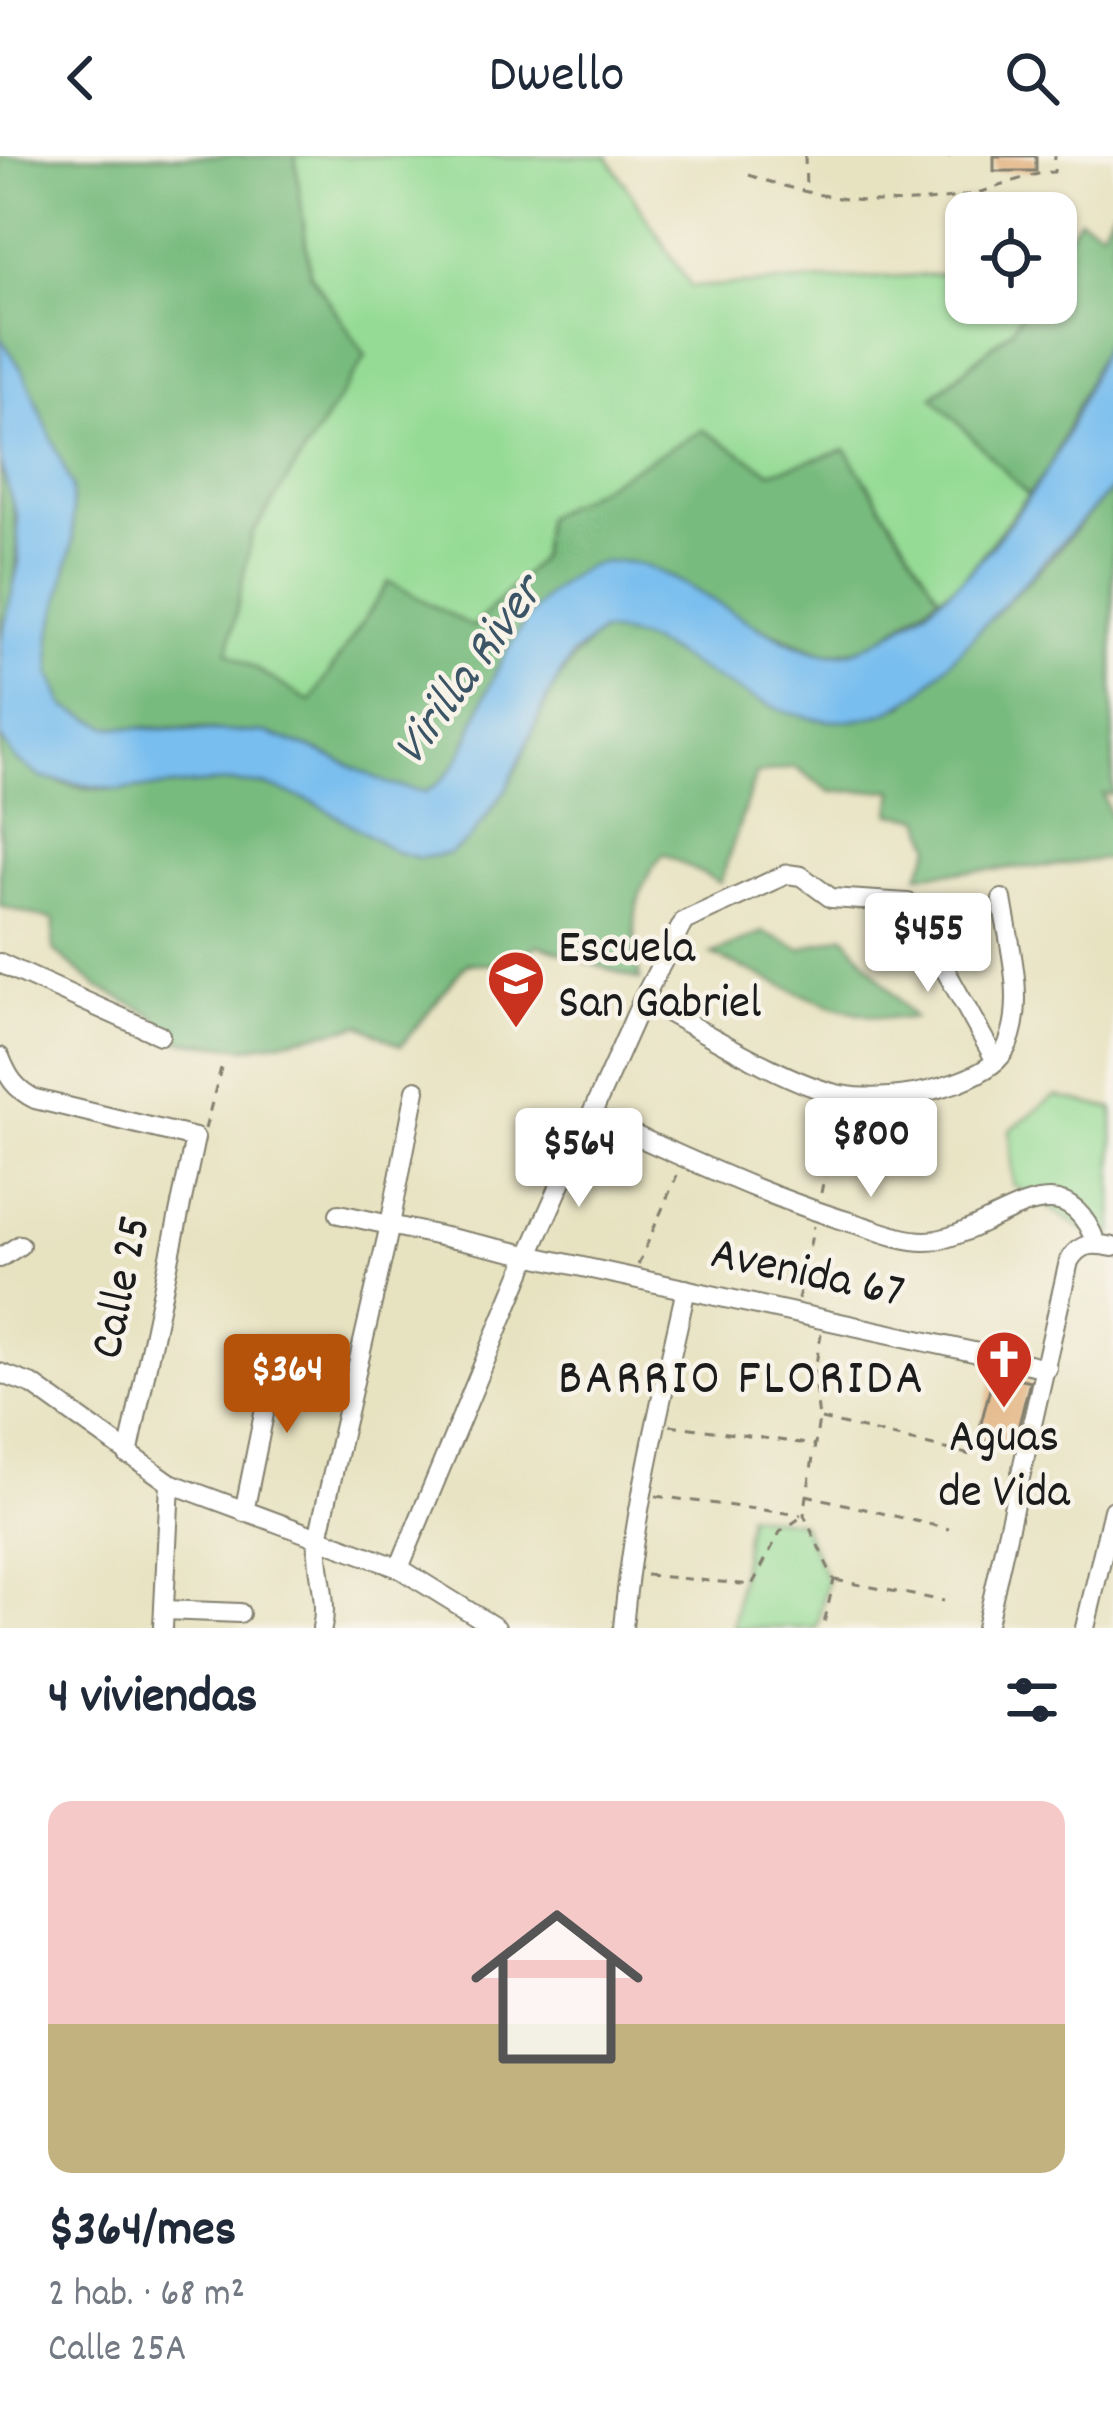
<!DOCTYPE html>
<html lang="es">
<meta charset="utf-8">
<style>
:root{--surface:#fff;--page:#f6f6f7;--text:#1f2937;--muted:#747a83;--accent:#b45309}
body{margin:0;font-family:Dekko,sans-serif;background:var(--page);color:var(--text);height:100vh;display:flex;flex-direction:column;font-size:45px;white-space:nowrap}
*{box-sizing:border-box;margin:0}
p{font-size:39px;color:var(--muted)}
.icon{flex:none;width:66px;height:66px;fill:none;stroke:currentColor;stroke-width:2;stroke-linecap:round;stroke-linejoin:round}
.map{position:relative;height:1472px;overflow:hidden}
.panel{display:flex;flex-direction:column;background:var(--surface);flex:1}
.panel>*{flex:none}
.controls{position:absolute;left:945px;top:36px;display:grid;gap:24px}
.controls a{display:grid;place-items:center;width:132px;height:132px;border-radius:24px;background:var(--surface);box-shadow:0 3px 9px #0004;font-size:60px}
.price{position:absolute;translate:-50% -102px;padding:0 27px;border-radius:12px;background:#fff;color:#222;font-size:39px;line-height:78px;filter:drop-shadow(0 3px 6px #0008)}
.price::after{content:'';position:absolute;left:50%;top:72px;width:36px;height:27px;margin-left:-18px;background:inherit;clip-path:polygon(0 0,100% 0,50% 100%)}
.price.active{background:var(--accent);color:#fff}
ul{padding:0;list-style:none}
li{display:grid;align-content:center;gap:24px;height:636px;padding:0 48px}
li span{display:grid;place-items:center;height:372px;border-radius:24px;color:#555}
li>.icon{margin-inline-start:auto}
span .icon{width:216px;height:216px;fill:#fffc;stroke-width:1}
li b{font-size:51px}
h2{display:flex;justify-content:space-between;align-items:center;height:144px;padding:0 48px;font-size:51px}
header{display:flex;justify-content:space-between;align-items:center;height:156px;padding:0 48px;background:var(--surface);font-size:54px;font-weight:600}
.map>svg:first-child{display:block}
</style>
<header><svg class="icon" aria-label="back" viewBox="0 0 24 24"><path d="M15 5l-7 7 7 7"/></svg>Dwello<svg class="icon" aria-label="search" viewBox="0 0 24 24"><circle cx="10" cy="10" r="6"/><path d="M15 15l6 6"/></svg></header>
<div class="map">
<svg width="1113" height="1472" viewBox="0 0 1113 1472">
<rect width="100%" height="100%" fill="#f7f3e8"/>
<filter id="ink" filterUnits="userSpaceOnUse"><feTurbulence type="fractalNoise" baseFrequency=".00833" numOctaves="2"/><feDisplacementMap in="SourceGraphic" scale="24" xChannelSelector="R" yChannelSelector="G"/><feConvolveMatrix kernelMatrix="1 2 1 2 8 2 1 2 1" color-interpolation-filters="sRGB"/></filter>
<filter id="wash" filterUnits="userSpaceOnUse"><feTurbulence type="fractalNoise" baseFrequency=".004" numOctaves="4" result="noise"/><feDisplacementMap in="SourceGraphic" scale="48" xChannelSelector="R" yChannelSelector="G"/><feGaussianBlur stdDeviation="2.7" result="paint"/><feColorMatrix in="noise" values="0 0 0 0 0 0 0 0 0 0 0 0 0 0 0 0 0 1.4 0 .05"/><feComposite in="paint" operator="in"/></filter>
<g filter="url(#wash)">
<rect width="100%" height="100%" fill="#e7e2c0"/>
<!-- green -->
<g fill="#95db95" stroke="#587c58" stroke-width="3">
<polygon points="295,0 607,0 691,131 966,117 966,147 1027,147 1012,173 933,240 1028,339 962,424 939,440 846,294 539,403 472,472 389,426 311,546 227,497 252,379 366,200 310,117"/>
<polygon points="1055,940 1113,953 1113,1078 1084,1074 1013,1029 1010,974"/>
<polygon points="748,1358 801,1366 827,1424 817,1472 733,1472"/>
</g>
<!-- forest -->
<g fill="#78bb7e" stroke="#4a6c4d" stroke-width="3">
<polygon points="0,0 295,0 310,117 366,200 252,379 228,496 310,546 389,426 473,471 539,403 545,361 703,274 771,316 846,294 939,440 870,491 827,498 753,469 669,419 487,535 458,607 446,624 426,636 392,629 313,593 200,572 109,571 65,551 51,518 50,484 73,385 24,217 0,181"/>
<path d="M1113,52V170L1049,312L1028,339L933,241L1012,173L1027,147H1056C1056,103 1054,98 1079,62L1102,74Z"/>
<path d="M0,307C25,373 20,421 0,488Z"/>
<path d="M1113,331V638H1103L1113,667V702L1051,710L919,718L932,690L922,662L891,658L894,634L831,636L795,611L756,618L720,727L664,698C629,736 632,777 640,824L538,789L507,809L467,807L401,890L361,869L246,892L179,885L153,859L98,831L53,794L54,764L0,750V581C64,672 172,614 262,629C311,637 354,671 396,696L469,683C482,666 498,648 508,629C541,569 544,522 601,476L635,478L762,544L903,550L1050,403Z"/>
<path d="M763,776L801,793L844,779L914,862C844,867 775,824 711,798Z"/>
</g>
<!-- water -->
<path fill="#78beef" stroke="#4a6d86" stroke-width="3" d="M1113,170V331L925,532C854,591 784,561 711,520C672,498 648,478 601,476L572,499L547,542L507,632L469,684L449,698L419,702L396,696L316,647L266,629L228,626L118,634L42,622L16,604L0,581V488L19,406L17,362L0,307V181L24,217L72,330L73,385L50,484L51,518L65,551L109,571L265,577L313,593L392,629L426,636C463,614 470,575 486,538C506,491 537,435 585,412C623,394 664,416 696,435C726,452 794,495 827,498C867,502 931,451 960,425C981,406 1034,337 1049,311C1075,267 1091,216 1113,170Z"/>
<g id="blocks">
<!-- building -->
<g fill="#e0ab75">
<rect x="994" y="0" width="42" height="15"/>
<polygon points="994,1217 1030,1225 1013,1292 977,1283"/>
</g>
</g>
</g>
<g filter="url(#ink)">
<use href="#blocks" fill-opacity="0" stroke="#827f6e" stroke-width="3"/>
<g fill="none" stroke-linecap="round" stroke-linejoin="round">
<defs>
<g id="minor">
<polyline points="0,807 160,879"/>
<path d="M643,843C695,870 788,929 841,939C879,946 922,939 958,926C977,919 1001,907 1008,888C1026,845 1009,788 1002,743"/>
<path d="M0,901C8,921 15,933 35,943L195,982L128,1299"/>
<path d="M591,960C681,999 769,1043 863,1070C882,1076 904,1085 925,1085C989,1084 1060,992 1096,1087"/>
<polyline points="339,1058 1047,1212"/>
<polyline points="0,1102 20,1089"/>
<polyline points="0,1217 33,1229 170,1327 399,1412 496,1472"/>
<polyline points="244,1356 277,1194"/>
<polyline points="399,1412 529,1099 643,843 684,765 787,718 801,720 831,742 908,747 996,905"/>
<polyline points="164,1454 240,1457"/>
<polyline points="163,1472 170,1327"/>
<path d="M322,1472C329,1441 315,1414 318,1382L390,1069L416,934"/>
<path d="M623,1472C633,1358 661,1245 686,1133"/>
<path d="M986,1472L1069,1105C1080,1086 1094,1087 1113,1091"/>
<polyline points="1085,1472 1113,1354"/>
</g>
</defs>
<!-- minor casing -->
<use href="#minor" stroke="#827f6e" stroke-width="22"/>
<!-- path -->
<g stroke="#827f6e" stroke-width="3" stroke-dasharray="9 9" stroke-linecap="butt">
<polyline points="805,0 806,34"/>
<polyline points="949,2 949,0"/>
<path d="M749,19C824,45 894,55 972,38C998,33 1030,16 1054,16L1055,0"/>
<polyline points="205,973 221,912"/>
<polyline points="821,1037 838,953"/>
<polyline points="638,1109 677,1019"/>
<polyline points="798,1143 814,1070"/>
<polyline points="821,1178 814,1220 819,1263 804,1359 834,1424 823,1472"/>
<polyline points="821,1263 971,1299"/>
<polyline points="670,1269 814,1289"/>
<polyline points="806,1339 949,1373"/>
<polyline points="656,1340 801,1359"/>
<polyline points="646,1419 752,1429 780,1376 803,1360"/>
<polyline points="835,1424 944,1445"/>
</g>
<!-- minor -->
<use href="#minor" stroke="#fff" stroke-width="18"/>
</g>
</g>
<!-- icons -->
<defs>
<symbol id="school-pin" viewBox="-11 -11 22 30"><path d="M0 17L-7.5 6A9.5 9.5 0 1 1 7.5 6Z" fill="#c8321e" stroke="#f7f3e8"/><path d="M0-5L7-2L0 1L-7-2ZM-4 1L0 2.5L4 1V4Q0 6-4 4Z" fill="#fff"/></symbol>
<symbol id="church-pin" viewBox="-11 -11 22 30"><path d="M0 17L-7.5 6A9.5 9.5 0 1 1 7.5 6Z" fill="#c8321e" stroke="#f7f3e8"/><path d="M-1.2-6h2.4v3.5h3.3v2.4h-3.3V6h-2.4V-.1h-3.3v-2.4h3.3Z" fill="#fff"/></symbol>
</defs>
<g fill-rule="evenodd">
<use href="#school-pin" x="483" y="790" width="66" height="90"/>
<use href="#church-pin" x="971" y="1170" width="66" height="90"/>
</g>
<g text-anchor="middle" dominant-baseline="central" stroke-width="9" stroke-linejoin="round" paint-order="stroke">
<!-- poi labels -->
<g font-size="48" fill="#1c1c1c" stroke="#f7f3e8" text-anchor="start">
<text x="558" y="795">Escuela<tspan x="558" dy="55">San Gabriel</tspan></text>
<text x="1004" y="1284" text-anchor="middle">Aguas<tspan x="1004" dy="55">de Vida</tspan></text>
</g>
<!-- street labels -->
<g font-size="48" fill="#1c1c1c" stroke="#f7f3e8">
<text transform="translate(807 1120) rotate(12)">Avenida 67</text>
<text transform="translate(124 1132) rotate(-78)">Calle 25</text>
</g>
<!-- water labels -->
<g font-size="51" font-style="italic" fill="#3c5566" stroke="#f7f3e8">
<text transform="translate(471 517) rotate(-54)">Virilla River</text>
</g>
<!-- neighbourhood labels -->
<g font-size="51" letter-spacing="3" fill="#1c1c1c" stroke="#f7f3e8">
<text x="742" y="1226">BARRIO FLORIDA</text>
</g>
</g>
</svg>
<div class="controls">
<a><svg class="icon" aria-label="locate" viewBox="0 0 24 24"><circle cx="12" cy="12" r="6"/><path d="M12 2v4M12 18v4M2 12h4M18 12h4"/></svg></a>
</div>
<b class="price" style="left:928px;top:839px">$455</b>
<b class="price" style="left:871px;top:1044px">$800</b>
<b class="price" style="left:579px;top:1054px">$564</b>
<b class="price active" style="left:287px;top:1280px">$364</b>
</div>
<section class="panel">
<h2>4 viviendas<svg class="icon" aria-label="filters" viewBox="0 0 24 24"><path d="M4 7h16M4 17h16"/><circle cx="9" cy="7" r="2"/><circle cx="15" cy="17" r="2"/></svg></h2>
<ul>
<li><span style="background:linear-gradient(#f6c9c9 60%,#c2b280 0)"><svg class="icon" aria-label="home" viewBox="0 0 24 24"><path d="M3 11l9-7 9 7M6 9v11h12V9"/></svg></span><div><b>$364/mes</b><p>2 hab. · 68 m²</p><p>Calle 25A</p></div></li>
</ul>
</section>
